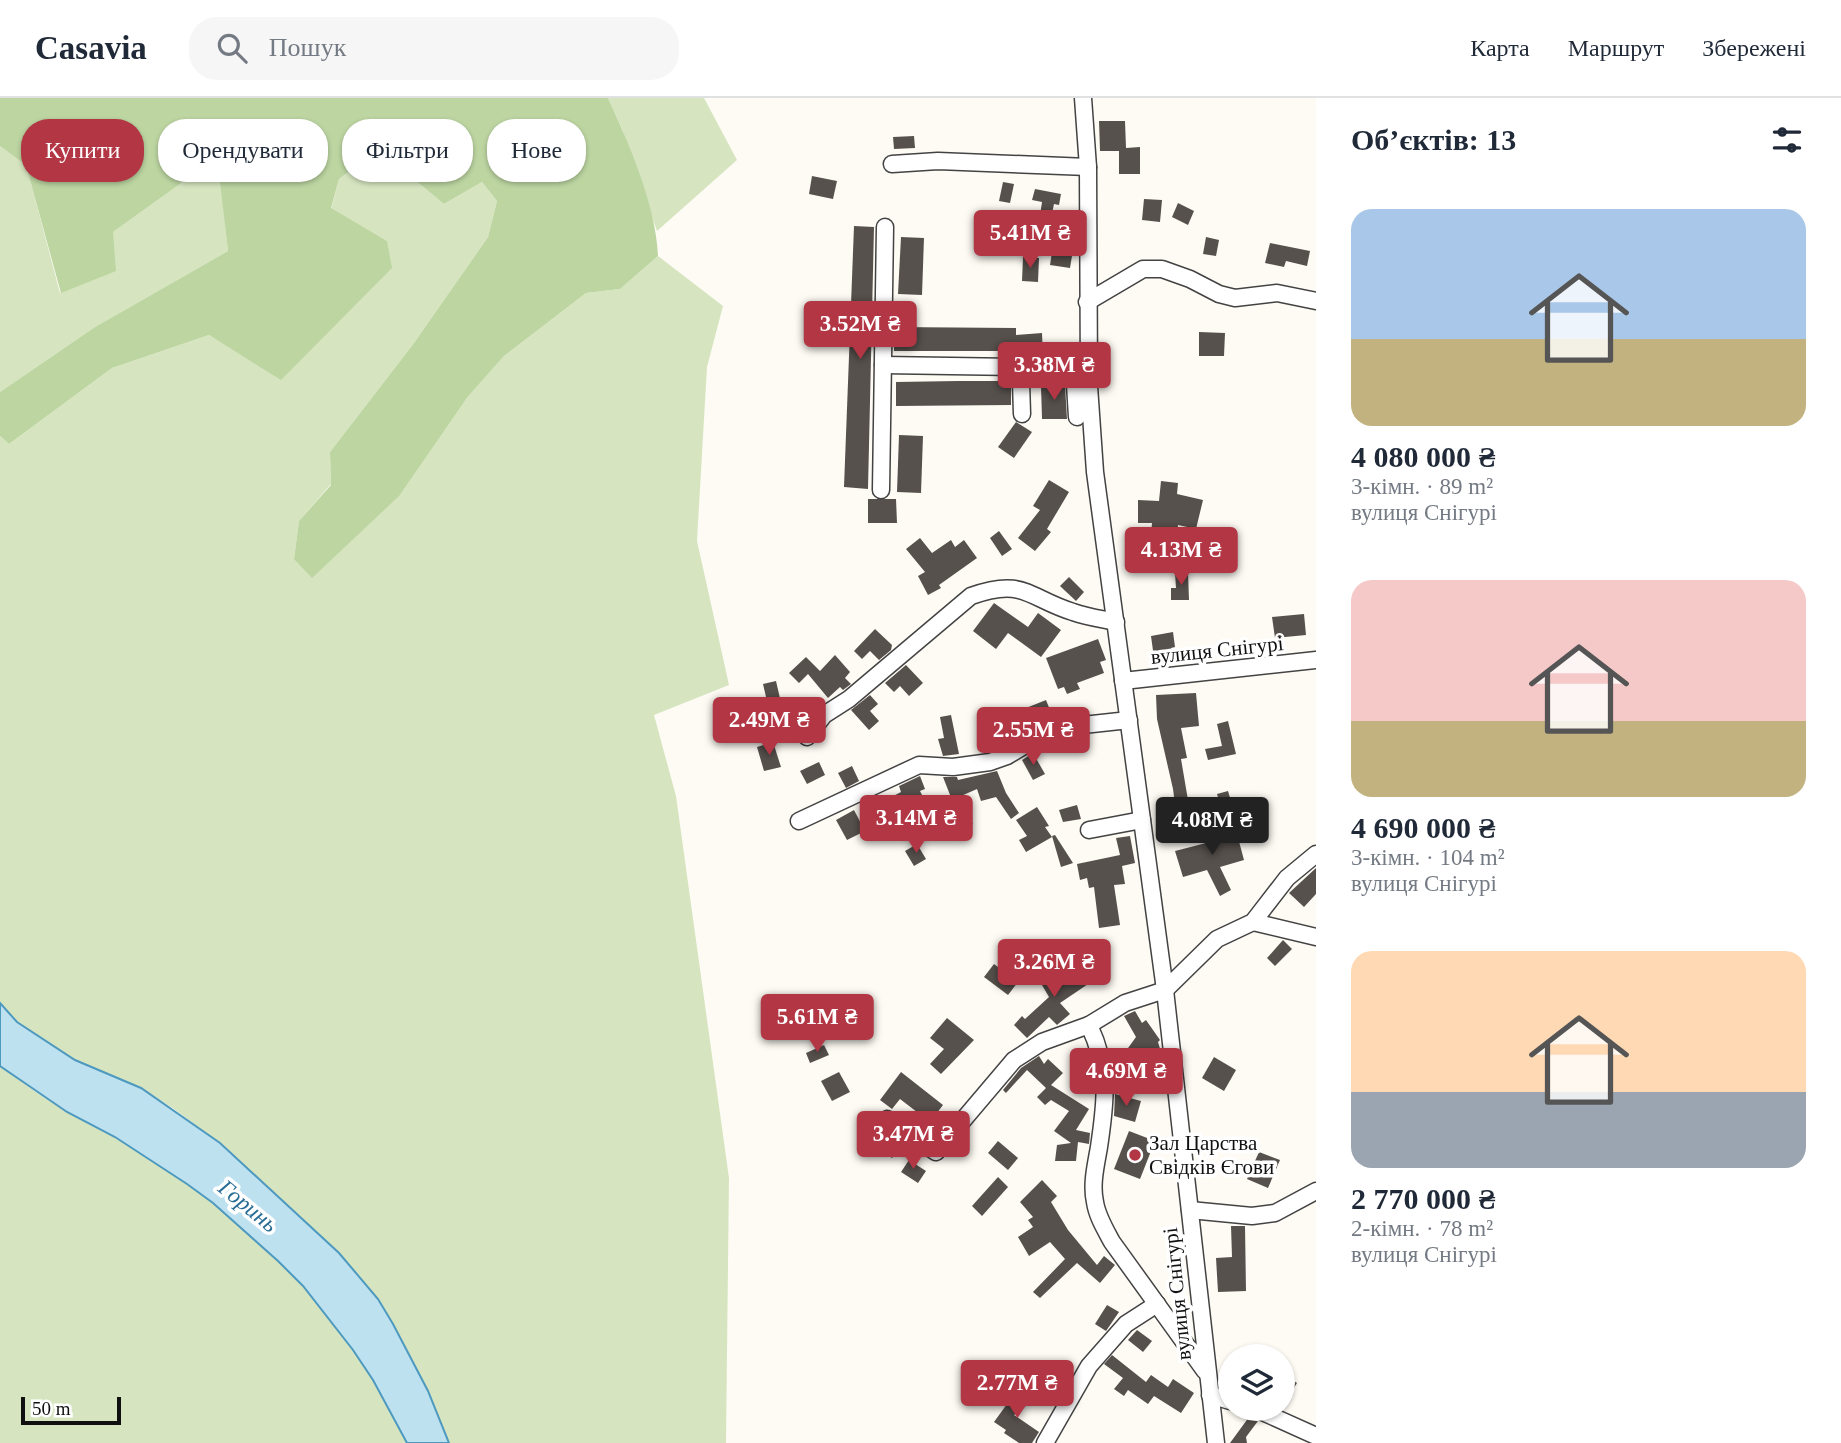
<!DOCTYPE html>
<html lang="uk">
<meta charset="utf-8">
<style>
:root{--surface:#fff;--page:#f6f6f7;--text:#1f2937;--muted:#747a83;--line:#e0e1e3;--accent:#b23644}
body{margin:0;font-family:"Times New Roman",serif;background:var(--page);color:var(--text);height:100vh;display:flex;flex-direction:column;font-size:26px;white-space:nowrap}
*{box-sizing:border-box;margin:0}
p{font-size:23px;color:var(--muted)}
.icon{flex:none;width:38px;height:38px;fill:none;stroke:currentColor;stroke-width:2;stroke-linecap:round;stroke-linejoin:round}
.map{position:relative;flex:1;overflow:hidden}
.drawer{display:flex;flex-direction:column;background:var(--surface);width:525px}
.drawer>*{flex:none}
.top-card{position:absolute;left:21px;top:21px;width:665px;height:63px;display:flex;gap:14px}
.buttons{position:absolute;left:1218px;top:1246px;display:grid;gap:14px}
.buttons a{display:grid;place-items:center;width:77px;height:77px;border-radius:50%;background:var(--surface);box-shadow:0 2px 5px #0004;font-size:35px}
.scale{position:absolute;left:21px;bottom:18px;width:100px;box-sizing:border-box;padding-left:7px;border:4px solid #101010;border-top:0;font-size:19px;line-height:24px;white-space:nowrap;color:#101010;-webkit-text-stroke:5px #fff;paint-order:stroke}
.price{position:absolute;translate:-50% -60px;padding:0 16px;border-radius:7px;background:var(--accent);color:#fff;font-size:23px;line-height:46px;filter:drop-shadow(0 2px 4px #0008)}
.price::after{content:'';position:absolute;left:50%;top:42px;width:21px;height:16px;margin-left:-10px;background:inherit;clip-path:polygon(0 0,100% 0,50% 100%)}
.price.selected{background:#222;color:#fff}
ul{padding:0;list-style:none}
li{display:grid;align-content:center;gap:14px;height:371px;padding:0 35px}
li span{display:grid;place-items:center;height:217px;border-radius:21px;color:#555}
li>.icon{margin-inline-start:auto}
span .icon{width:126px;height:126px;fill:#fffc;stroke-width:1}
li b{font-size:30px}
h2{display:flex;justify-content:space-between;align-items:center;height:84px;padding:0 35px;font-size:30px}
.tag{padding:0 24px;border-radius:28px;background:var(--surface);box-shadow:0 2px 5px #0004;font-size:24px;line-height:63px}
.tag.selected{background:var(--accent);color:#fff}
header{display:flex;align-items:center;gap:42px;box-sizing:border-box;height:98px;padding:0 35px;background:var(--surface);border-bottom:2px solid var(--line)}
header strong{font-size:33px}
nav{display:flex;gap:38px;margin-inline-start:auto;font-size:24px}
.search{width:490px;height:63px;background:var(--page);display:flex;align-items:center;gap:18px;box-sizing:border-box;padding:0 24px;border-radius:28px;color:var(--muted);font-size:26px}
main{display:flex;flex:1;min-height:0}
.map>svg:first-child{display:block}
</style>
<header>
<strong>Casavia</strong>
<div class="search"><svg class="icon" aria-label="search" viewBox="0 0 24 24"><circle cx="10" cy="10" r="6"/><path d="M15 15l6 6"/></svg>Пошук</div>
<nav><a>Карта</a><a>Маршрут</a><a>Збережені</a></nav>
</header>
<main>
<div class="map">
<svg width="1316" height="1345" viewBox="0 0 1316 1345">
<rect width="100%" height="100%" fill="#fefbf4"/>
<!-- green -->
<g fill="#d6e5c0">
<polygon points="608,0 704,0 737,62 657,133 622,31"/>
<polygon points="216,39 228,153 95,229 0,294 0,48 26,66 60,195 113,134 180,86"/>
<polygon points="380,52 444,106 482,84 497,103 488,139 414,245 330,354 331,386 299,423 294,461 466,301 504,258 586,195 620,191 658,158 723,208 707,269 697,443 729,587 654,617 676,698 729,1080 726,1345 449,1345 428,1293 378,1201 295,1114 220,1045 174,1011 141,990 75,962 17,924 0,905 0,338 9,346 112,270 209,237 281,281 387,143 331,111 339,81"/>
<path d="M0,968C22,984 43,1000 66,1013C92,1029 119,1041 145,1057C235,1114 315,1190 372,1279C385,1300 395,1323 407,1345H0Z"/>
</g>
<!-- forest -->
<path fill="#bcd5a1" d="M0,0H608C629,46 656,107 658,158L620,191L586,195L504,258L466,301L399,398L312,480L294,461L299,423L331,387L330,354L414,245L488,139L497,103L482,84L444,106L379,52L339,81L331,110L387,143L392,170L281,282L209,237L112,270L9,346L0,338V294L95,229L228,153L215,41L180,86L113,134L116,173L61,195L26,67L0,48Z"/>
<!-- water -->
<polygon fill="#bee1f0" stroke="#4d99bf" stroke-width="2" points="0,905 17,924 75,962 141,990 220,1045 339,1155 378,1201 393,1226 428,1293 449,1345 407,1345 373,1282 353,1252 303,1188 278,1163 213,1105 187,1086 115,1039 67,1014 0,968"/>
<!-- building -->
<g fill="#57514d">
<polygon points="1099,23 1125,23 1126,50 1140,49 1140,76 1119,76 1119,53 1100,53"/>
<polygon points="914,38 915,50 894,51 893,39"/>
<polygon points="812,78 837,83 833,101 809,96"/>
<polygon points="1003,84 1014,86 1010,105 999,103"/>
<polygon points="1035,91 1061,96 1059,107 1054,106 1047,140 1025,136 1028,122 1039,124 1042,104 1032,102"/>
<polygon points="1144,101 1162,102 1160,124 1142,122"/>
<polygon points="1178,105 1194,113 1188,127 1172,119"/>
<polygon points="854,128 874,129 868,391 844,389"/>
<polygon points="1055,135 1069,138 1067,151 1073,152 1070,170 1050,167"/>
<polygon points="901,139 924,140 922,197 898,196"/>
<polygon points="1206,139 1219,142 1216,158 1203,156"/>
<polygon points="1270,145 1310,153 1307,168 1286,163 1284,169 1265,165"/>
<polygon points="1023,159 1039,160 1038,184 1022,183"/>
<polygon points="894,229 1016,230 1016,237 1042,235 1043,259 1028,259 1028,253 894,253"/>
<polygon points="1199,234 1225,235 1224,258 1199,258"/>
<polygon points="958,283 1011,283 1011,307 896,308 896,284"/>
<polygon points="1065,287 1067,321 1042,321 1041,288"/>
<polygon points="1016,324 1032,334 1014,360 998,349"/>
<polygon points="899,337 923,338 921,395 897,394"/>
<polygon points="1049,382 1069,394 1047,431 1051,434 1035,453 1018,440 1040,412 1033,408"/>
<polygon points="1161,383 1178,385 1177,396 1203,402 1196,431 1178,427 1177,438 1172,437 1169,462 1149,460 1152,425 1138,425 1138,402 1159,403"/>
<polygon points="868,401 896,401 897,425 868,425"/>
<polygon points="999,433 1012,451 1002,458 990,440"/>
<polygon points="920,440 932,455 951,442 955,449 964,442 977,460 939,487 941,490 928,497 918,478 925,474 906,451"/>
<polygon points="1188,474 1189,502 1171,502 1171,490 1176,490 1175,475"/>
<polygon points="1069,479 1084,494 1076,503 1060,488"/>
<polygon points="994,505 1028,529 1038,515 1061,532 1041,559 1008,535 996,551 973,533"/>
<polygon points="1304,516 1306,537 1275,540 1272,519"/>
<polygon points="875,531 892,547 891,552 879,562 870,553 862,561 854,553"/>
<polygon points="1173,534 1175,549 1171,550 1172,557 1154,560 1151,538"/>
<polygon points="1098,541 1106,562 1100,564 1104,575 1077,585 1080,591 1067,596 1064,589 1058,591 1046,560"/>
<polygon points="835,557 850,574 845,580 851,586 843,592 840,589 828,600 808,576 799,585 789,575 806,559 820,573"/>
<polygon points="906,567 923,585 909,598 900,588 894,594 885,585"/>
<polygon points="776,583 782,609 769,612 763,586"/>
<polygon points="1196,595 1199,628 1181,630 1187,660 1181,661 1188,702 1198,700 1201,725 1178,729 1173,691 1157,621 1156,597"/>
<polygon points="870,597 878,606 870,613 879,623 869,632 851,612"/>
<polygon points="1046,602 1054,622 1033,630 1026,610"/>
<polygon points="951,617 959,656 943,658 938,641 944,640 940,619"/>
<polygon points="1228,623 1236,656 1208,662 1205,651 1222,648 1217,626"/>
<polygon points="773,644 781,669 764,673 757,649"/>
<polygon points="1033,655 1045,676 1033,682 1022,662"/>
<polygon points="819,664 825,677 807,686 800,673"/>
<polygon points="852,668 859,683 846,690 838,675"/>
<polygon points="997,673 1006,695 1019,715 1011,721 996,699 981,703 977,691 952,702 943,679 957,679 958,682"/>
<polygon points="920,678 925,691 920,693 931,715 917,722 914,717 889,731 876,707 901,694 899,688"/>
<polygon points="1228,693 1234,713 1223,716 1217,696"/>
<polygon points="1077,707 1081,721 1063,724 1059,712"/>
<polygon points="1037,709 1049,728 1045,729 1052,739 1026,754 1019,742 1027,738 1016,722"/>
<polygon points="959,710 963,710 973,726 949,741 938,723"/>
<polygon points="854,712 865,733 847,742 836,722"/>
<polygon points="1223,723 1227,739 1237,736 1244,762 1220,769 1231,792 1220,798 1207,772 1183,779 1175,753 1214,743 1209,726"/>
<polygon points="1055,737 1073,765 1061,769 1052,738"/>
<polygon points="1130,738 1135,765 1122,768 1125,786 1114,787 1120,827 1099,830 1094,789 1089,790 1087,780 1080,782 1077,766 1120,757 1116,740"/>
<polygon points="917,746 926,761 914,768 905,753"/>
<polygon points="1316,770 1316,796 1304,809 1289,795"/>
<polygon points="1283,842 1292,851 1275,868 1267,860"/>
<polygon points="994,866 1018,884 1008,897 984,879"/>
<polygon points="1064,867 1073,882 1084,875 1090,875 1094,882 1060,905 1070,916 1057,927 1049,919 1027,940 1014,927 1022,918 1025,921 1049,899 1039,882"/>
<polygon points="1135,913 1142,925 1146,922 1160,942 1158,944 1161,954 1145,961 1155,968 1146,980 1153,986 1146,995 1118,975 1123,957 1136,939 1124,918"/>
<polygon points="947,920 974,942 941,976 930,966 944,951 930,940"/>
<polygon points="824,947 829,957 810,965 806,955"/>
<polygon points="1039,958 1044,966 1048,961 1063,975 1051,987 1089,1011 1076,1032 1090,1035 1089,1046 1078,1044 1076,1063 1055,1063 1057,1047 1071,1045 1054,1033 1069,1013 1051,1002 1045,1007 1037,999 1046,990 1027,972 1006,995 1003,992 1021,970"/>
<polygon points="1214,959 1236,972 1224,993 1202,980"/>
<polygon points="839,974 850,994 832,1003 821,983"/>
<polygon points="901,974 943,1007 930,1024 900,1001 892,1011 880,1002"/>
<polygon points="1115,996 1141,1003 1135,1024 1114,1018"/>
<polygon points="866,1027 889,1043 893,1039 902,1047 892,1060 860,1037"/>
<polygon points="1129,1033 1155,1043 1140,1081 1114,1071"/>
<polygon points="998,1043 1018,1060 1008,1072 988,1055"/>
<polygon points="1259,1054 1280,1062 1268,1090 1247,1081"/>
<polygon points="909,1062 926,1073 918,1085 901,1074"/>
<polygon points="998,1079 1008,1089 982,1118 972,1108"/>
<polygon points="1042,1082 1057,1098 1051,1104 1068,1132 1097,1167 1104,1158 1115,1167 1100,1185 1077,1165 1040,1200 1033,1194 1065,1161 1050,1144 1029,1158 1018,1139 1033,1129 1028,1122 1033,1119 1020,1104"/>
<polygon points="1231,1128 1245,1128 1246,1193 1218,1194 1216,1160 1232,1159"/>
<polygon points="1107,1207 1119,1214 1106,1233 1095,1226"/>
<polygon points="1137,1232 1152,1243 1143,1254 1128,1242"/>
<polygon points="1112,1257 1146,1284 1151,1277 1168,1289 1173,1281 1194,1295 1181,1315 1154,1298 1148,1306 1128,1292 1124,1298 1114,1291 1123,1280 1104,1266"/>
<polygon points="1283,1276 1297,1285 1283,1307"/>
<polygon points="1028,1291 1035,1301 1014,1317 1039,1334 1032,1345 1019,1345 1004,1335 1006,1332 994,1324 1007,1306"/>
<polygon points="1249,1319 1258,1323 1246,1339 1247,1345 1230,1345"/>
</g>
<g fill="none" stroke-linecap="round" stroke-linejoin="round">
<defs>
<g id="minor">
<polyline points="1083,0 1088,69 1089,288 1095,374 1165,892 1216,1345"/>
<polyline points="892,66 938,63 1088,69"/>
<polyline points="1087,204 1143,171 1162,171 1190,181 1219,196 1235,200 1277,195 1316,203"/>
<polyline points="883,267 1089,270"/>
<polyline points="1074,270 1077,319"/>
<polyline points="1022,316 1021,284 1028,269"/>
<polyline points="881,392 885,129"/>
<polyline points="1123,583 1316,562"/>
<path d="M807,639L824,617L849,601L971,498C1024,479 1028,500 1073,514C1087,519 1102,521 1116,524"/>
<polyline points="799,723 919,667 953,669 990,664 1007,658 1042,637 1083,627 1129,622"/>
<polyline points="1089,732 1142,722"/>
<polyline points="1253,824 1316,839"/>
<polyline points="887,1021 936,1054 1014,962 1042,944 1089,927"/>
<polyline points="1190,1112 1252,1118 1275,1115 1316,1093"/>
<path d="M1205,1273L1112,1144C1105,1131 1097,1118 1095,1104C1091,1086 1096,1067 1099,1049C1106,1002 1110,972 1089,927L1125,905L1165,892L1217,841L1253,824L1287,780L1316,756"/>
<polyline points="1210,1297 1230,1303"/>
<polyline points="1256,1311 1316,1338"/>
<polyline points="1045,1345 1089,1268 1126,1226 1157,1206"/>
</g>
</defs>
<!-- minor casing -->
<use href="#minor" stroke="#434343" stroke-width="19"/>
<!-- minor -->
<use href="#minor" stroke="#fff" stroke-width="16"/>
</g>
<!-- markers -->
<circle fill="#b23644" stroke="#fff" stroke-width="2.5" cx="1135" cy="1057" r="7"/>
<g text-anchor="middle" dominant-baseline="central" stroke-width="7" stroke-linejoin="round" paint-order="stroke">
<!-- street labels -->
<g font-size="21" fill="#101010" stroke="#fff">
<text transform="translate(1217 552) rotate(-6)">вулиця Снігурі</text>
<text transform="translate(1177 1196) rotate(-96)">вулиця Снігурі</text>
</g>
<!-- poi labels -->
<g font-size="21" fill="#101010" stroke="#fff" text-anchor="start">
<text x="1149" y="1045">Зал Царства<tspan x="1149" dy="24">Свідків Єгови</tspan></text>
</g>
<!-- water labels -->
<g font-size="23" font-style="italic" fill="#266c95" stroke="#fff">
<text transform="translate(248 1108) rotate(39)">Горинь</text>
</g>
</g>
</svg>
<div class="buttons">
<a><svg class="icon" aria-label="layers" viewBox="0 0 24 24"><path d="M12 4l9 5-9 5-9-5zM3 14l9 5 9-5"/></svg></a>
</div>
<div class="scale">50 m</div>
<b class="price" style="left:1030px;top:172px">5.41M ₴</b>
<b class="price" style="left:860px;top:263px">3.52M ₴</b>
<b class="price" style="left:1054px;top:304px">3.38M ₴</b>
<b class="price" style="left:1181px;top:489px">4.13M ₴</b>
<b class="price" style="left:769px;top:659px">2.49M ₴</b>
<b class="price" style="left:1033px;top:669px">2.55M ₴</b>
<b class="price" style="left:916px;top:757px">3.14M ₴</b>
<b class="price selected" style="left:1212px;top:759px">4.08M ₴</b>
<b class="price" style="left:1054px;top:901px">3.26M ₴</b>
<b class="price" style="left:817px;top:956px">5.61M ₴</b>
<b class="price" style="left:1126px;top:1010px">4.69M ₴</b>
<b class="price" style="left:913px;top:1073px">3.47M ₴</b>
<b class="price" style="left:1017px;top:1322px">2.77M ₴</b>
<div class="top-card">
<a class="tag selected">Купити</a>
<a class="tag">Орендувати</a>
<a class="tag">Фільтри</a>
<a class="tag">Нове</a>
</div>
</div>
<section class="drawer">
<h2>Об’єктів: 13<svg class="icon" aria-label="filters" viewBox="0 0 24 24"><path d="M4 7h16M4 17h16"/><circle cx="9" cy="7" r="2"/><circle cx="15" cy="17" r="2"/></svg></h2>
<ul>
<li><span style="background:linear-gradient(#a9c7e8 60%,#c2b280 0)"><svg class="icon" aria-label="home" viewBox="0 0 24 24"><path d="M3 11l9-7 9 7M6 9v11h12V9"/></svg></span><div><b>4 080 000 ₴</b><p>3-кімн. · 89 m²</p><p>вулиця Снігурі</p></div></li>
<li><span style="background:linear-gradient(#f6c9c9 65%,#c2b280 0)"><svg class="icon" aria-label="home" viewBox="0 0 24 24"><path d="M3 11l9-7 9 7M6 9v11h12V9"/></svg></span><div><b>4 690 000 ₴</b><p>3-кімн. · 104 m²</p><p>вулиця Снігурі</p></div></li>
<li><span style="background:linear-gradient(#ffd9b3 65%,#9aa5b1 0)"><svg class="icon" aria-label="home" viewBox="0 0 24 24"><path d="M3 11l9-7 9 7M6 9v11h12V9"/></svg></span><div><b>2 770 000 ₴</b><p>2-кімн. · 78 m²</p><p>вулиця Снігурі</p></div></li>
</ul>
</section>
</main>
